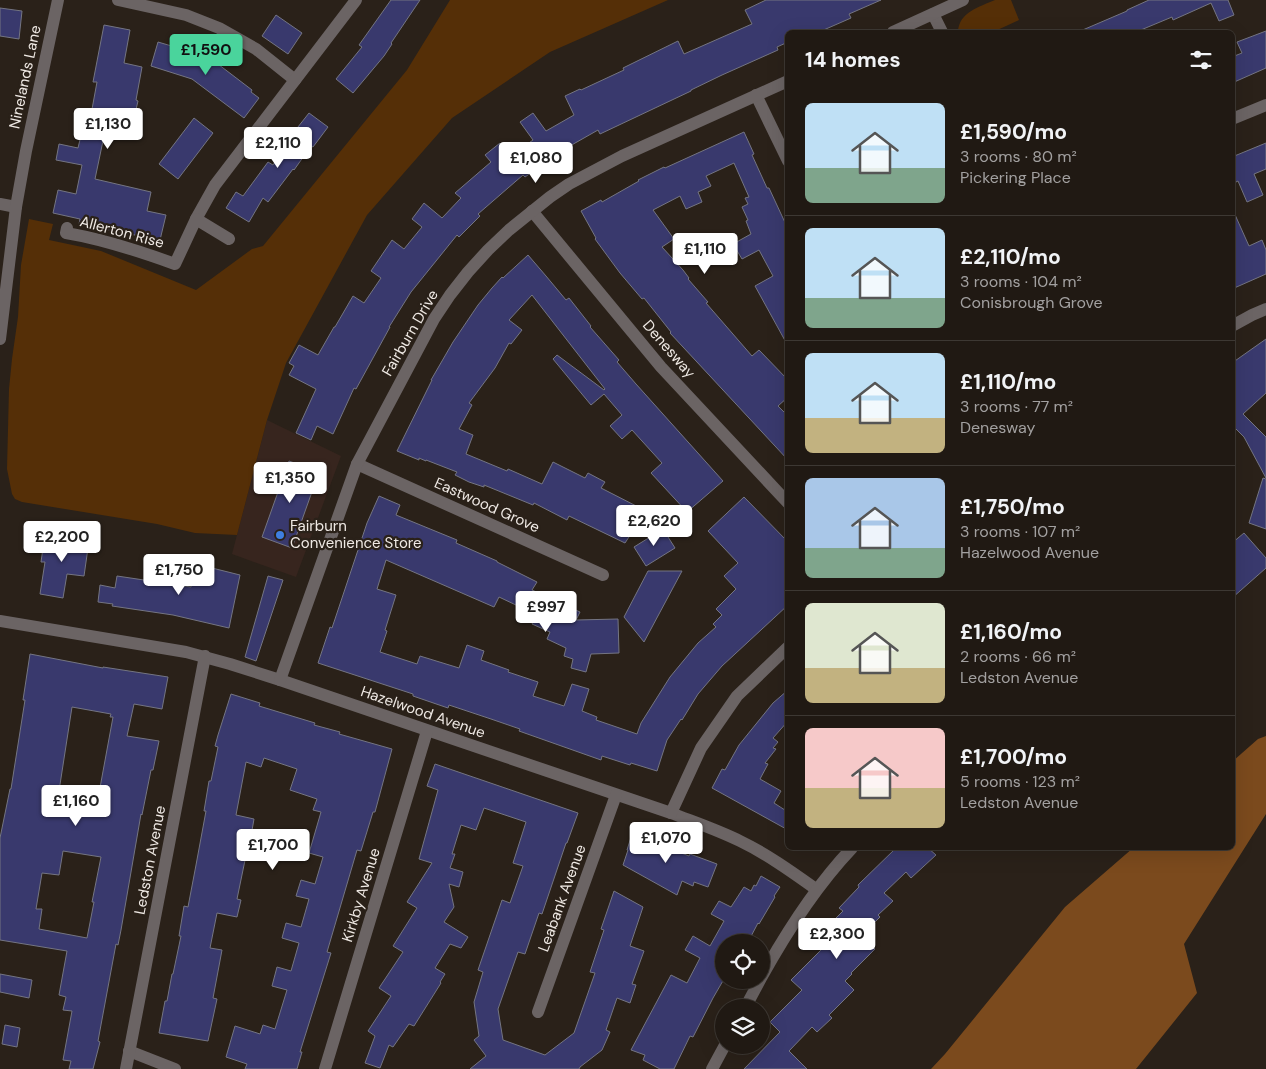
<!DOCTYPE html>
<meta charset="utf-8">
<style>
:root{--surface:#201913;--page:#28221c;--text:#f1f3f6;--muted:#a2a0a0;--line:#3d3833;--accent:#4ad49c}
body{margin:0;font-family:"DM Sans",sans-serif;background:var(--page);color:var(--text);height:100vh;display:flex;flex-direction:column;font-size:19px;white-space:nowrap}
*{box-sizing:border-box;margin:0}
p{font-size:16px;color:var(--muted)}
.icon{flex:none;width:28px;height:28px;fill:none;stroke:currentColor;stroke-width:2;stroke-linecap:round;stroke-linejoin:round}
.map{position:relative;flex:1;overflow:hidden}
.drawer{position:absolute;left:785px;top:30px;width:450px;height:820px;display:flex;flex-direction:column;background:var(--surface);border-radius:8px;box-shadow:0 5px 20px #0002,0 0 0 1px var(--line)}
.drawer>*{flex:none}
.tools{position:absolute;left:715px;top:934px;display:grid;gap:10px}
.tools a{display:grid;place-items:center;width:55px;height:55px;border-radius:50%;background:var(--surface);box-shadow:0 5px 20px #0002,0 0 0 1px var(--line);font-size:25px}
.price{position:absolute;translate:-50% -42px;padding:0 11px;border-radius:5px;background:#fff;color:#222;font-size:16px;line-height:32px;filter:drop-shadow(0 1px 2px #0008)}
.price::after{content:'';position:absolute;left:50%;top:30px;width:15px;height:11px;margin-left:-8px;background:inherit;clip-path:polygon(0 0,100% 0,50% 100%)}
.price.active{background:var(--accent);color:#111}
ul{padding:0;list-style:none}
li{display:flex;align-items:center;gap:15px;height:125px;padding:0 20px}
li+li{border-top:1px solid var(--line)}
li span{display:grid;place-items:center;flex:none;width:140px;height:100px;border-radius:8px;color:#555}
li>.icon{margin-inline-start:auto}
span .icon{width:60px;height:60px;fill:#fffc;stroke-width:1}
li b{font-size:21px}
h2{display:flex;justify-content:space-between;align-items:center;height:60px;padding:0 20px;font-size:21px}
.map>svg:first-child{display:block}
</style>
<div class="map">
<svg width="1266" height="1069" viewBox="0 0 1266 1069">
<rect width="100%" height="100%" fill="#2a2119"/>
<!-- commercial -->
<polygon fill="#37251e" points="267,420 341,456 296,577 232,554"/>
<!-- green -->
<g fill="#552f07">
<polygon points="450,0 668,0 550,52 452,118 367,215 286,363 267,420 237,535 195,533 157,524 22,502 15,499 12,494 7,469 9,389 12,359 18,317 21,265 29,219 53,224 49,240 101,251 196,290 252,249 263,246 407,70"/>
<path d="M995,0H1011L1019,20L993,32H958C959,12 979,7 995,0Z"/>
</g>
<!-- forest -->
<polygon fill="#7b4a1d" points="1266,736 1266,814 1184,944 1197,993 1136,1069 931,1069 945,1054 1065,907 1133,848 1232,848 1233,761 1258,739"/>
<!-- building -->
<g fill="#39396d" stroke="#747582" fill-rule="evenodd">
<polygon points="391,0 420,0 391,43 392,44 384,56 353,93 336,79 362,47 359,45"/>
<polygon points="766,0 881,0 849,14 851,18 819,32 788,32 788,42 777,47 778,50 722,75 691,90 691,91 600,134 598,130 547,159 548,161 525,177 523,175 478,214 480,216 459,237 457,235 411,292 389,327 390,327 356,389 354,388 333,434 317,426 311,440 296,433 316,389 289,375 294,366 289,363 299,345 318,355 334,327 335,327 353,296 364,303 381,278 371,271 392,240 404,249 422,227 412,219 424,203 442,218 461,198 455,193 491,162 485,155 500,143 511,156 533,140 520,122 533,113 546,131 574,115 565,96 580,89 581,90 624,70 623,68 678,41 684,54 752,24 745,10"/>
<polygon points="1149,0 1228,0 1234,15 1219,21 1211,3 1173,20 1172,17 1136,32 1078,32 1127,11 1127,10"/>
<polygon points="0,8 22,11 19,39 0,36"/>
<polygon points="276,15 302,33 288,54 262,36"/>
<polygon points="104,25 130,30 124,63 142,67 136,100 138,101 134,118 116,115 111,138 104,136 95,179 151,192 147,211 166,215 160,240 79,224 80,219 53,213 58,190 76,194 82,165 56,160 59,144 78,148 85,119 90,120 97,82 93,82"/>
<polygon points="1266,31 1266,68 1232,83 1232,57 1242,53 1237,42"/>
<polygon points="158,42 185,50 186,49 210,58 252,90 251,92 259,98 244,118 192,79 151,66"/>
<polygon points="309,113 328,127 313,147 311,146 294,170 293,169 268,202 263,198 249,222 226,208 236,192 243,196 268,162 273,165 295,133 294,132"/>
<polygon points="194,118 213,133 178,179 159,164"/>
<polygon points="744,132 754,154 752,155 767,188 769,188 788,229 788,346 755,286 773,276 759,250 742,259 733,244 751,234 746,221 748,220 742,207 748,204 745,198 749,197 734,163 706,176 711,186 698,192 702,202 686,209 680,196 653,210 674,239 662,247 683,270 689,278 688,279 708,302 706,303 752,356 759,350 788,380 788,397 778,406 788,416 788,460 670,333 671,332 644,298 642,299 620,273 595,239 596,238 581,211 601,200 602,202 639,181 638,180 664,167 665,168"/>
<polygon points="1266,143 1266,169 1254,174 1263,195 1247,202 1238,181 1232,184 1232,157"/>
<polygon points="1232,208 1249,246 1262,240 1266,250 1266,274 1232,289"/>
<polygon points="528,255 546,276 566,300 569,298 591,326 590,327 619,360 617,362 636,384 723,481 687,512 651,473 662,463 632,430 622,439 610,426 622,415 604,394 591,405 553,359 557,355 604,390 605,389 532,295 509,320 522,330 511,344 509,343 495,368 469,403 472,405 459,429 473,435 466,454 507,471 508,469 542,484 553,462 585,478 588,473 605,482 601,488 646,511 625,543 569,516 567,520 534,503 533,505 484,485 484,487 469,482 455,475 457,472 426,460 426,461 419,458 419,460 397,451 432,380 431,380 453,342 478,305 492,288 502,277 503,278"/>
<polygon points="1266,339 1266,393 1243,414 1266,437 1266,478 1244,437 1232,425 1232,363"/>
<polygon points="289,461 319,472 292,548 262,537"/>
<polygon points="1263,478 1266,479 1266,529 1249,523"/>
<polygon points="379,496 400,505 396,515 457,540 456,543 497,561 497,562 537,582 532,590 580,612 576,620 618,619 619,653 591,654 586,672 571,668 573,659 564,656 566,648 547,639 550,632 532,624 537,615 499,597 494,607 386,560 377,589 396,595 385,630 387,631 380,652 417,664 420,656 459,668 467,645 484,651 481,660 509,670 508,672 538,682 533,696 564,706 572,684 589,689 582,711 597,717 596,720 637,734 641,723 670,677 698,643 716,627 713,624 722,615 716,609 736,589 724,576 738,563 708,531 744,497 788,542 788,605 722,666 698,694 682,720 681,719 667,740 657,771 631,763 630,765 602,756 601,760 519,731 520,729 491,719 449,705 448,708 413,696 413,694 318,663 330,627 332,628 367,523"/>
<polygon points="663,529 675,548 646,566 634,547"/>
<polygon points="1244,533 1266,558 1266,568 1232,598 1232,543"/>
<polygon points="45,534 89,541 84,576 67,574 63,598 40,594 45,562 41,562"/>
<polygon points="196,564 240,575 229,628 173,615 112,606 113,604 98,602 100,585 115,588 117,576 191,587"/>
<polygon points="648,571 682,571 644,642 624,617"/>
<polygon points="268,576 283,580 256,661 245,657"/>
<path d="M30,654L103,668V667L168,677L162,709L134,704L127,736L159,741L153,770H151L142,815L141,814L121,930L118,945L116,944L98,1041L100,1042L93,1069H69L71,1061L63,1060L72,1011L63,1010L66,997L59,995L67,951L0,940V838L10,789H11L25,700H23ZM72,707L111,714L110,717H113L97,804L96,803L94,813L60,807L62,792L59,791ZM63,851L101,857L92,902H94L87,938L39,929L42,909H36L42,873L59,875Z"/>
<polygon points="788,690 788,721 773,738 778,742 773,748 776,749 765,763 768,764 760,779 781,791 774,803 788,812 788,830 712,788 722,769 725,770 739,745 773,703"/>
<polygon points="231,694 260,703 259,706 315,723 314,725 340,732 339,734 392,749 375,812 373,812 361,851 357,850 327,952 331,953 300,1052 302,1052 297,1069 245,1069 247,1064 226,1057 235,1026 257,1033 260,1034 263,1025 275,1029 287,990 272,986 277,967 291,971 299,943 282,938 286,923 301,927 309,899 296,896 301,880 315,884 323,857 309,853 321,812 313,810 317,799 290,790 297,769 264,758 261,767 246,762 236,815 254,819 251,836 250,836 237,899 241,900 237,917 217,913 210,948 222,950 213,998 217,999 208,1041 159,1033 165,1001 167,1001 172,974 173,974 181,936 179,936 184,906 188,907 196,865 206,811 204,811 209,781 211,781 218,747 215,746 218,735"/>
<polygon points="435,764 578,813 567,843 566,843 542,914 539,913 525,954 518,952 498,1009 503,1040 545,1055 574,1033 595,973 590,972 604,930 601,929 614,891 643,907 630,946 644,951 632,984 636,985 630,1003 617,998 606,1030 610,1032 602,1050 580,1067 579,1069 470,1069 486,1056 474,1040 479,1036 474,1002 483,972 478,970 502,900 510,903 523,866 513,863 526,822 484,808 476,830 461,825 452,854 455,854 450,868 463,872 459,887 449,884 454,907 444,922 468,937 461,948 450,944 435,968 445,974 440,982 441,983 414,1026 409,1024 393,1047 389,1045 380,1068 365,1063 375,1036 368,1031 391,996 379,988 403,952 393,946 417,908 407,902 432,863 419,859 438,790 427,786"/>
<polygon points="633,831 655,839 654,842 689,856 690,854 717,864 708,887 694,882 693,886 682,881 677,895 623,865 628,850 627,850"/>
<polygon points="896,848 928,848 936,855 911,878 906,872 884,893 893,901 878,915 880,917 861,936 875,949 851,973 852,974 845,981 854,990 829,1015 832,1018 817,1032 812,1027 789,1051 807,1069 744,1069 780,1032 770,1022 802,990 791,980 822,949 814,940 843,911 839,908 859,887 858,885"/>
<polygon points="761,876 780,887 774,896 775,897 759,924 758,923 748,942 724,942 724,979 713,998 693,1037 690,1036 674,1069 660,1069 643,1060 645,1055 631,1050 671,975 687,983 700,958 685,950 693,936 710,946 724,921 711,914 719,901 731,907 744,887 751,891 754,885 756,886"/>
<polygon points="0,974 32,980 29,998 0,992"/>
<polygon points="5,1025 20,1028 17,1047 2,1044"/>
</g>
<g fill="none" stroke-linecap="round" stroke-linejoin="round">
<!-- minor -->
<g stroke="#6b6464" stroke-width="12">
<polyline points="118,0 186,15 219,28 256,49 295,80"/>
<polyline points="933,14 942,32"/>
<polyline points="893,32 963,0"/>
<polyline points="756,95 788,161"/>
<polyline points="1232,119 1266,105"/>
<polyline points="0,204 16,207"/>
<polyline points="532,211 661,367 788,503"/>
<polyline points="196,219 215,185 356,0"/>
<path d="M67,228L66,233C103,239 139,251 175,264L196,219L229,239"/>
<polyline points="1232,326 1252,315 1266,309"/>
<polyline points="0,339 16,207 26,151 58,0"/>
<polyline points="357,464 603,575"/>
<path d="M0,621L186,652L230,664L280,680L671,813C694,822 718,830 740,841C767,854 792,872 816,889"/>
<polyline points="280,680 357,464 434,319 450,295 468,272 488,250 509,230 550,197 569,184 622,156 788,81"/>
<polyline points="671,813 701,748 737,696 788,647"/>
<path d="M761,978C787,931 815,887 852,848"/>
<polyline points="745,1008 760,980"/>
<polyline points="538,1012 616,795"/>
<polyline points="129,1051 175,1069"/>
<polyline points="126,1069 205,656"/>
<polyline points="325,1069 427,731"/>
<polyline points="712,1069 725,1045"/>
</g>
</g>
<!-- markers -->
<circle fill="#3f7fe0" stroke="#2a2119" stroke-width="2" cx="280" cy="535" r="5"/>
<g text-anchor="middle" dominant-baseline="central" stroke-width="4.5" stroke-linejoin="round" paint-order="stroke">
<!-- street labels -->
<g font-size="15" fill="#efe9e4" stroke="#2a2119">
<text transform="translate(25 77) rotate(-78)">Ninelands Lane</text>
<text transform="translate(122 232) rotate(15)">Allerton Rise</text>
<text transform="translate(410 333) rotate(-60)">Fairburn Drive</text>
<text transform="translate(669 349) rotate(49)">Denesway</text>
<text transform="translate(487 505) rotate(24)">Eastwood Grove</text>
<text transform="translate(423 712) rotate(19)">Hazelwood Avenue</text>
<text transform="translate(150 860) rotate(-79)">Ledston Avenue</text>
<text transform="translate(361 895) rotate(-73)">Kirkby Avenue</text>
<text transform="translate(562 898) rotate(-70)">Leabank Avenue</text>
</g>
<!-- poi labels -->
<g font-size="15" fill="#efe9e4" stroke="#2a2119" text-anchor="start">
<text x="290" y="526">Fairburn<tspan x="290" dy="17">Convenience Store</tspan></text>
</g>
</g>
</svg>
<div class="tools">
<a><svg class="icon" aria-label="locate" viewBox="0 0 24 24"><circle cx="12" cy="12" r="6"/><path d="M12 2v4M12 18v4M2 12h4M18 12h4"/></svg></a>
<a><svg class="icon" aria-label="layers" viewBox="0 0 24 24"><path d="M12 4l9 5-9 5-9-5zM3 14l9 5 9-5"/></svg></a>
</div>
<b class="price active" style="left:206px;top:76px">£1,590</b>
<b class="price" style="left:108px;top:150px">£1,130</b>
<b class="price" style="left:278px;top:169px">£2,110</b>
<b class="price" style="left:536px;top:184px">£1,080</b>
<b class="price" style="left:705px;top:275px">£1,110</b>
<b class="price" style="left:290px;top:504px">£1,350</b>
<b class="price" style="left:654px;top:547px">£2,620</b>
<b class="price" style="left:62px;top:563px">£2,200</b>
<b class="price" style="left:179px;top:596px">£1,750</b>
<b class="price" style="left:546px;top:633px">£997</b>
<b class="price" style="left:76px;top:827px">£1,160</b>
<b class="price" style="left:666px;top:864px">£1,070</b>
<b class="price" style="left:273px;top:871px">£1,700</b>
<b class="price" style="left:837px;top:960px">£2,300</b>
<section class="drawer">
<h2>14 homes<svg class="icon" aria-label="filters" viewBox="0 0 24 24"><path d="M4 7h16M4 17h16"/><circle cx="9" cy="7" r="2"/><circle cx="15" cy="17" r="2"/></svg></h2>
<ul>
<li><span style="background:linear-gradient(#bfe0f5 65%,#7fa58c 0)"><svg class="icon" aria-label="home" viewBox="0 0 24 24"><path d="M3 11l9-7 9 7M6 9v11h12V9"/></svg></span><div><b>£1,590/mo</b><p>3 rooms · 80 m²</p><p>Pickering Place</p></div></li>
<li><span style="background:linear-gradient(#bfe0f5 70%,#7fa58c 0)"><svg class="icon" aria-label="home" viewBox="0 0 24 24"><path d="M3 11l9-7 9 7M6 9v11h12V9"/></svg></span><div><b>£2,110/mo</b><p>3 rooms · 104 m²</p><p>Conisbrough Grove</p></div></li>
<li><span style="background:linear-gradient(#bfe0f5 65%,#c2b280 0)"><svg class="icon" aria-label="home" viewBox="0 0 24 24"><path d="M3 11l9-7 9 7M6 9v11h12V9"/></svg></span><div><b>£1,110/mo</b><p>3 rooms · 77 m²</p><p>Denesway</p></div></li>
<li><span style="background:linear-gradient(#a9c7e8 70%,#7fa58c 0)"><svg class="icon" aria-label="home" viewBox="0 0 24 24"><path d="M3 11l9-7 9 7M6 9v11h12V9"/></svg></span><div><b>£1,750/mo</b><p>3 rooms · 107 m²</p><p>Hazelwood Avenue</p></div></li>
<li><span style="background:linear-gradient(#dfe7d0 65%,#c2b280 0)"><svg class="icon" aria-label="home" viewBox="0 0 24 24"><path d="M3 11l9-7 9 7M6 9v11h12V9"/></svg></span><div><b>£1,160/mo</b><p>2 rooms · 66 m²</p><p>Ledston Avenue</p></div></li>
<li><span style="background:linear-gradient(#f6c9c9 60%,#c2b280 0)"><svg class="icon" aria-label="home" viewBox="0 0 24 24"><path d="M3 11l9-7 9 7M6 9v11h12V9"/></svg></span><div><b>£1,700/mo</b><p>5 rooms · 123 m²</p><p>Ledston Avenue</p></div></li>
</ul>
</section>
</div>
